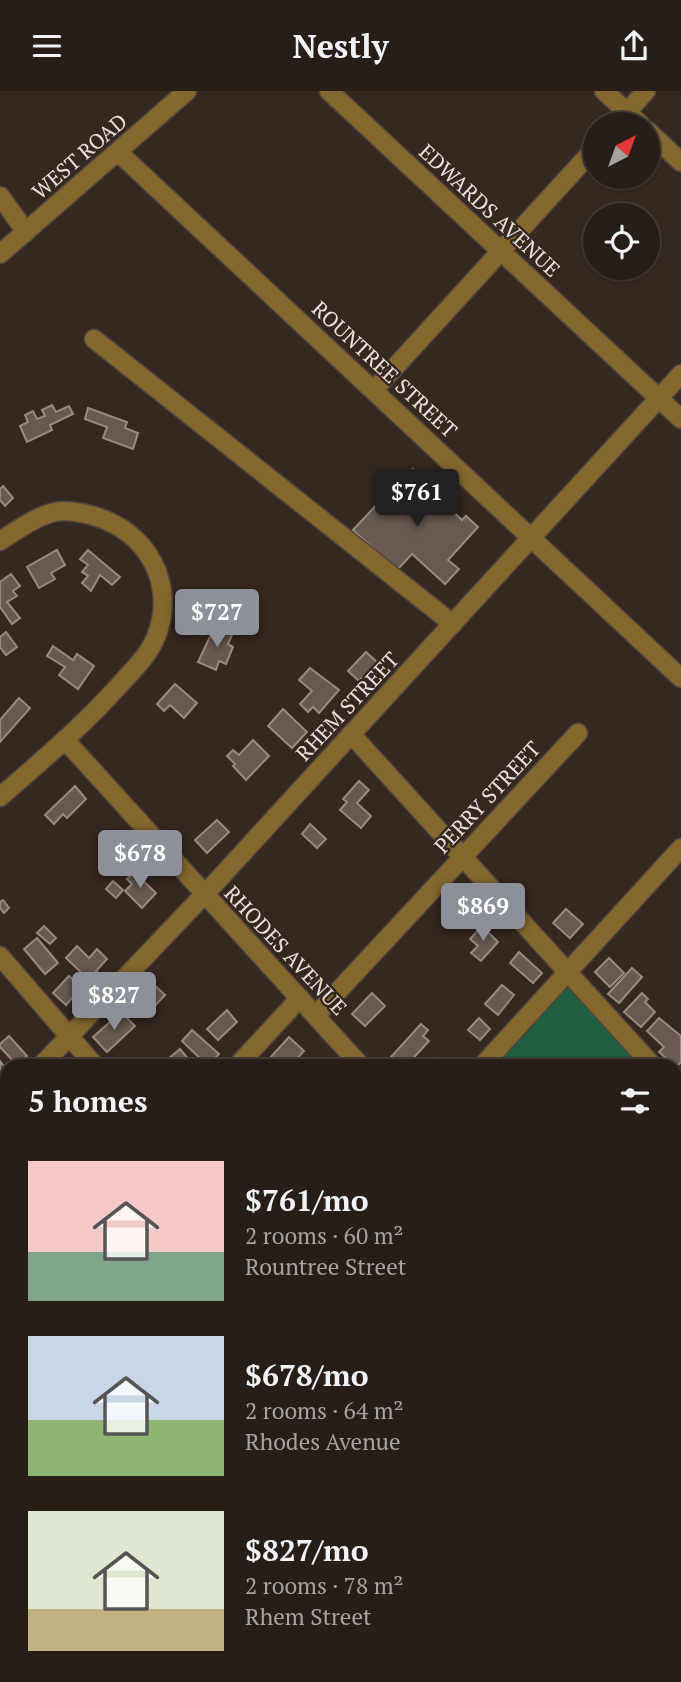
<!DOCTYPE html>
<meta charset="utf-8">
<style>
:root{--surface:#281e18;--page:#342b25;--text:#f1f3f6;--muted:#a5a2a2;--line:#443c37;--accent:#8c9099}
body{margin:0;font-family:"PT Serif",serif;background:var(--page);color:var(--text);height:100vh;display:flex;flex-direction:column;font-size:26px;white-space:nowrap}
*{box-sizing:border-box;margin:0}
p{font-size:23px;color:var(--muted)}
.icon{flex:none;width:38px;height:38px;fill:none;stroke:currentColor;stroke-width:2;stroke-linecap:round;stroke-linejoin:round}
.map{position:relative;flex:1;overflow:hidden}
.sheet{position:absolute;left:0px;top:968px;width:682px;height:625px;display:flex;flex-direction:column;background:var(--surface);border-radius:21px 21px 0 0;box-shadow:0 2px 5px #0004,0 0 0 2px var(--line)}
.sheet>*{flex:none}
.needle{width:46px;rotate:41deg}
.buttons{position:absolute;left:583px;top:21px;display:grid;gap:14px}
.buttons a{display:grid;place-items:center;width:77px;height:77px;border-radius:50%;background:var(--surface);box-shadow:0 2px 5px #0004,0 0 0 2px var(--line);font-size:35px}
.price{position:absolute;translate:-50% -60px;padding:0 16px;border-radius:7px;background:var(--accent);color:#fff;font-size:23px;line-height:46px;filter:drop-shadow(0 2px 4px #0008)}
.price::after{content:'';position:absolute;left:50%;top:42px;width:21px;height:16px;margin-left:-10px;background:inherit;clip-path:polygon(0 0,100% 0,50% 100%)}
.price.active{background:#222;color:#fff}
ul{padding:0;list-style:none}
li{display:flex;align-items:center;gap:21px;height:175px;padding:0 28px}
li span{display:grid;place-items:center;flex:none;width:196px;height:140px;border-radius:0px;color:#555}
li>.icon{margin-inline-start:auto}
span .icon{width:84px;height:84px;fill:#fffc;stroke-width:1}
li b{font-size:30px}
h2{display:flex;justify-content:space-between;align-items:center;height:84px;padding:0 28px;font-size:30px}
header{display:flex;justify-content:space-between;align-items:center;height:91px;padding:0 28px;background:var(--surface);font-size:32px;font-weight:800}
.map>svg:first-child{display:block}
</style>
<header><svg class="icon" aria-label="menu" viewBox="0 0 24 24"><path d="M4 6h16M4 12h16M4 18h16"/></svg>Nestly<svg class="icon" aria-label="share" viewBox="0 0 24 24"><path d="M12 15V3M7 8l5-5 5 5M5 13v7h14v-7"/></svg></header>
<div class="map">
<svg width="681" height="1591" viewBox="0 0 681 1591">
<rect width="100%" height="100%" fill="#352820"/>
<!-- green -->
<g fill="#1d5f40">
<polygon points="568,892 643,975 493,975"/>
<polygon points="676,1011 681,1017 681,1097 676,1103"/>
</g>
<!-- building -->
<g fill="#695a51" stroke="#99897f" stroke-width="2">
<polygon points="52,314 56,321 69,315 73,323 50,334 52,339 27,351 20,335 28,331 25,324 33,320 37,328 45,325 42,319"/>
<polygon points="88,317 127,331 125,337 138,342 133,358 103,347 107,336 85,328"/>
<polygon points="413,378 450,412 447,415 462,429 466,425 478,436 448,469 459,478 445,493 412,463 397,479 353,439 382,408 393,418 401,410 406,414 414,405 409,400 405,403 397,396"/>
<polygon points="3,395 13,407 5,415 0,409 0,398"/>
<polygon points="57,459 65,474 51,482 55,488 39,497 27,476"/>
<polygon points="88,459 120,486 112,494 100,484 91,500 82,492 88,485 82,481 88,474 80,468"/>
<polygon points="11,483 20,495 13,500 17,505 7,511 20,527 12,533 0,516 0,491"/>
<polygon points="215,535 232,544 228,553 233,556 226,573 219,570 216,579 198,571"/>
<polygon points="6,541 17,556 6,564 0,556 0,546"/>
<polygon points="53,555 73,569 77,563 94,575 78,598 59,584 65,576 47,565"/>
<polygon points="366,561 377,571 359,590 348,580"/>
<polygon points="310,577 339,599 319,622 313,616 308,621 300,613 312,600 299,589"/>
<polygon points="175,593 197,612 184,627 170,614 164,620 157,613"/>
<polygon points="19,607 30,617 0,651 0,629"/>
<polygon points="283,618 307,641 292,657 268,635"/>
<polygon points="253,649 269,665 246,689 233,675 235,673 227,665 233,659 239,664"/>
<polygon points="359,690 369,699 357,712 371,725 361,737 340,719 347,711 343,708"/>
<polygon points="75,695 86,708 67,727 63,723 54,733 45,724"/>
<polygon points="217,729 229,741 207,762 195,749"/>
<polygon points="310,733 326,748 317,757 302,743"/>
<polygon points="134,781 156,802 142,817 125,800 132,793 127,788"/>
<polygon points="113,790 123,799 116,807 106,798"/>
<polygon points="3,809 9,817 4,822 0,817 0,811"/>
<polygon points="566,818 583,833 570,847 553,832"/>
<polygon points="44,835 56,847 50,853 37,842"/>
<polygon points="482,835 498,851 481,870 471,862 478,855 470,848"/>
<polygon points="37,847 58,872 45,883 24,858"/>
<polygon points="77,855 89,867 97,858 107,868 96,880 99,882 91,891 66,867"/>
<polygon points="519,861 542,882 533,892 510,872"/>
<polygon points="609,867 624,882 610,896 595,881"/>
<polygon points="632,877 642,886 619,912 608,903"/>
<polygon points="69,885 82,896 66,914 53,902"/>
<polygon points="152,892 165,904 151,919 136,905"/>
<polygon points="502,894 514,904 498,924 485,913"/>
<polygon points="372,902 385,915 365,935 352,923"/>
<polygon points="642,902 648,908 645,911 655,921 641,936 624,921"/>
<polygon points="227,919 237,931 218,949 207,938"/>
<polygon points="121,921 135,935 107,961 93,946"/>
<polygon points="479,927 490,938 480,949 468,939"/>
<polygon points="659,927 681,945 681,971 676,976 659,961 664,956 647,940"/>
<polygon points="421,933 428,939 423,945 429,950 406,975 400,975 391,966"/>
<polygon points="192,939 219,963 208,975 182,950"/>
<polygon points="9,945 27,965 17,974 0,956 0,953"/>
<polygon points="289,946 304,960 290,975 276,975 269,968"/>
<polygon points="180,958 194,975 174,975 168,968"/>
<polygon points="433,967 442,975 426,975"/>
<polygon points="0,970 7,979 7,984 0,990"/>
<polygon points="6,1032 7,1034 7,1057 0,1051 0,1038"/>
<polygon points="1,1108 7,1115 7,1130 0,1137"/>
<polygon points="676,1352 681,1358 681,1364 676,1370"/>
<polygon points="676,1470 681,1474 681,1483 676,1490"/>
<polygon points="63,1586 80,1586 75,1591 57,1591"/>
<polygon points="194,1586 222,1586 217,1591 199,1591"/>
<polygon points="334,1586 349,1586 344,1591"/>
<polygon points="428,1586 450,1586 455,1591 433,1591"/>
</g>
<g fill="none" stroke-linecap="round" stroke-linejoin="round">
<defs>
<g id="minor">
<polyline points="329,0 681,328"/>
<polyline points="604,0 640,33"/>
<polyline points="616,33 646,0"/>
<polyline points="648,40 681,71"/>
<polyline points="118,61 681,587"/>
<polyline points="0,105 26,141"/>
<polyline points="0,163 187,0"/>
<polyline points="94,248 453,533"/>
<polyline points="374,299 595,57"/>
<path d="M0,450C19,438 40,422 62,420C73,420 83,422 94,425C147,440 177,493 156,546C149,563 136,576 124,589C86,632 44,668 0,706"/>
<polyline points="351,643 653,975"/>
<polyline points="66,650 361,975"/>
<polyline points="0,865 95,975"/>
<polyline points="316,924 578,642"/>
<polyline points="41,975 217,790 681,283"/>
<polyline points="237,975 300,907"/>
<polyline points="482,975 681,757"/>
<polyline points="676,1000 681,1006"/>
<polyline points="0,1018 7,1011"/>
<polyline points="676,1120 681,1114"/>
<polyline points="0,1225 7,1218"/>
<polyline points="676,1323 681,1329"/>
<polyline points="0,1510 7,1502"/>
<polyline points="676,1518 681,1512"/>
<polyline points="0,1560 7,1568"/>
<polyline points="22,1586 27,1591"/>
<polyline points="190,1586 194,1591"/>
<polyline points="237,1586 242,1591"/>
<polyline points="253,1591 258,1586"/>
<polyline points="513,1591 517,1586"/>
<polyline points="610,1591 615,1586"/>
</g>
<g id="major">
<polyline points="0,1239 7,1247"/>
<polyline points="299,1586 304,1591"/>
</g>
</defs>
<!-- minor casing -->
<use href="#minor" stroke="#52463e" stroke-width="21"/>
<!-- major casing -->
<use href="#major" stroke="#52463e" stroke-width="21"/>
<!-- minor -->
<use href="#minor" stroke="#84682e" stroke-width="18"/>
<!-- major -->
<use href="#major" stroke="#d4a643" stroke-width="18"/>
</g>
<g text-anchor="middle" dominant-baseline="central" stroke-width="5" stroke-linejoin="round" paint-order="stroke">
<!-- street labels -->
<g font-size="21" fill="#e9e1db" stroke="#352820">
<text transform="translate(79 65) rotate(-41)">WEST ROAD</text>
<text transform="translate(490 119) rotate(43)">EDWARDS AVENUE</text>
<text transform="translate(385 278) rotate(43)">ROUNTREE STREET</text>
<text transform="translate(347 615) rotate(-47)">RHEM STREET</text>
<text transform="translate(487 706) rotate(-47)">PERRY STREET</text>
<text transform="translate(286 859) rotate(47)">RHODES AVENUE</text>
</g>
</g>
</svg>
<div class="buttons">
<a><svg class="needle" viewBox="-14 -14 28 28"><path d="M0-13l5 13h-10z" fill="#e53935"/><path d="M0 13l5-13h-10z" fill="#a5a2a2"/></svg></a>
<a><svg class="icon" aria-label="locate" viewBox="0 0 24 24"><circle cx="12" cy="12" r="6"/><path d="M12 2v4M12 18v4M2 12h4M18 12h4"/></svg></a>
</div>
<b class="price active" style="left:417px;top:438px">$761</b>
<b class="price" style="left:217px;top:558px">$727</b>
<b class="price" style="left:140px;top:799px">$678</b>
<b class="price" style="left:483px;top:852px">$869</b>
<b class="price" style="left:114px;top:941px">$827</b>
<section class="sheet">
<h2>5 homes<svg class="icon" aria-label="filters" viewBox="0 0 24 24"><path d="M4 7h16M4 17h16"/><circle cx="9" cy="7" r="2"/><circle cx="15" cy="17" r="2"/></svg></h2>
<ul>
<li><span style="background:linear-gradient(#f6c9c9 65%,#7fa58c 0)"><svg class="icon" aria-label="home" viewBox="0 0 24 24"><path d="M3 11l9-7 9 7M6 9v11h12V9"/></svg></span><div><b>$761/mo</b><p>2 rooms · 60 m²</p><p>Rountree Street</p></div></li>
<li><span style="background:linear-gradient(#c9d6e8 60%,#8fb573 0)"><svg class="icon" aria-label="home" viewBox="0 0 24 24"><path d="M3 11l9-7 9 7M6 9v11h12V9"/></svg></span><div><b>$678/mo</b><p>2 rooms · 64 m²</p><p>Rhodes Avenue</p></div></li>
<li><span style="background:linear-gradient(#dfe7d0 70%,#c2b280 0)"><svg class="icon" aria-label="home" viewBox="0 0 24 24"><path d="M3 11l9-7 9 7M6 9v11h12V9"/></svg></span><div><b>$827/mo</b><p>2 rooms · 78 m²</p><p>Rhem Street</p></div></li>
</ul>
</section>
</div>
